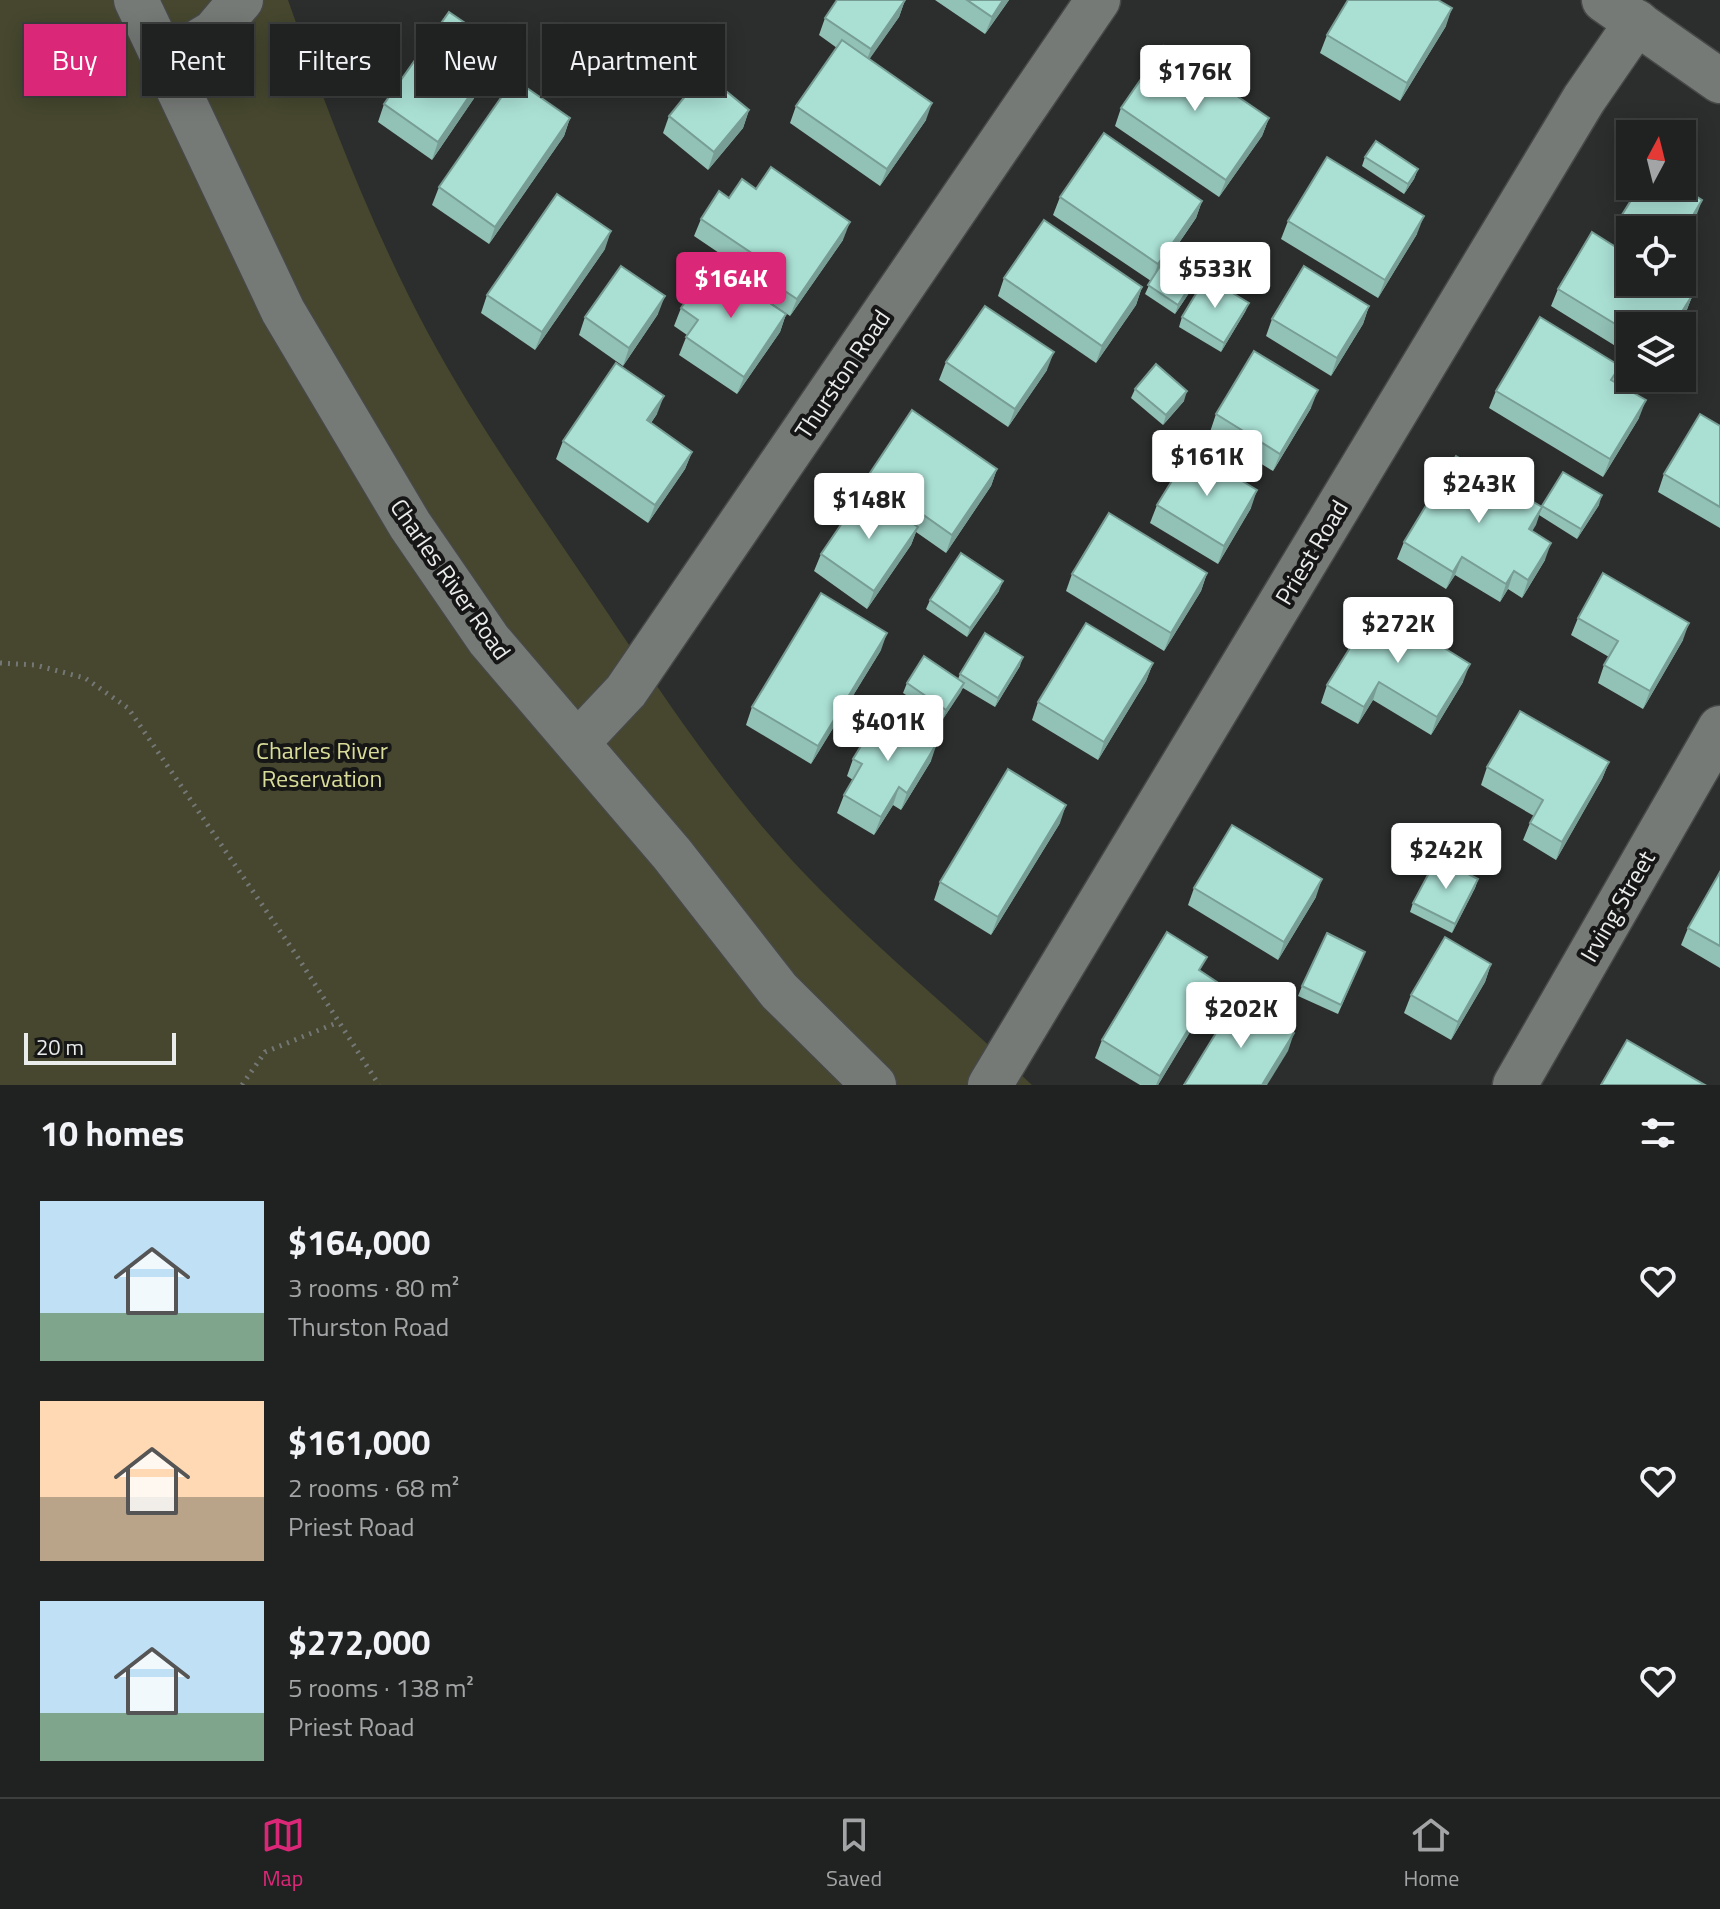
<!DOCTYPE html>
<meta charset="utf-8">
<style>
:root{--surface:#202221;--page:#2d2f2e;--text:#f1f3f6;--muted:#a2a4a5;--line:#3d3f3f;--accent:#db2777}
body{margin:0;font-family:"Titillium Web",sans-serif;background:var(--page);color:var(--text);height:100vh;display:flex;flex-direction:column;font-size:30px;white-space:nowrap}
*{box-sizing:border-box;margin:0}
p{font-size:26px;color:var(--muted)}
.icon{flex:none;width:44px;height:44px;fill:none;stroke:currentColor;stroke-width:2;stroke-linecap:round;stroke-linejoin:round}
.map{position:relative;height:1085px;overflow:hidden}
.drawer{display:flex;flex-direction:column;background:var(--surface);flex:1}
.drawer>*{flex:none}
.guide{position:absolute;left:24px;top:24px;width:800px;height:72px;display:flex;gap:16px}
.needle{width:52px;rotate:7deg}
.tools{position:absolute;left:1616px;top:120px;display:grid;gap:16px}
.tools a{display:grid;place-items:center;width:80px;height:80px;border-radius:0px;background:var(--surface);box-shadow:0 4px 20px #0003,0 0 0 2px var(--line);font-size:40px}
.scale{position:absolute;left:24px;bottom:20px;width:152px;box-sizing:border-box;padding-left:8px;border:4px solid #eaeceb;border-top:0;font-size:22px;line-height:28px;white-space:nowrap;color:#eaeceb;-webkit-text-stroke:6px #151615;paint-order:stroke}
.price{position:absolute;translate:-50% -68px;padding:0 18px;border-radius:8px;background:#fff;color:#222;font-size:26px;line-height:52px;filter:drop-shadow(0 2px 4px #0008)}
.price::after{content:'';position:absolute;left:50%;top:48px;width:24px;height:18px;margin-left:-12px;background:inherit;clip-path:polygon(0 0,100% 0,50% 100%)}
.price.selected{background:var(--accent);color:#fff}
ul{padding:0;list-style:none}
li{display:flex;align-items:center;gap:24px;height:200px;padding:0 40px}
li span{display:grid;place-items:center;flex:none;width:224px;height:160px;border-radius:0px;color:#555}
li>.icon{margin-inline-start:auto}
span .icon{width:96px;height:96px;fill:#fffc;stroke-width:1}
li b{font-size:34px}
h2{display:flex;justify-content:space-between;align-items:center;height:96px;padding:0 40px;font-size:34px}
.chip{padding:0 28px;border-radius:0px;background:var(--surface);box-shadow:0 4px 20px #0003,0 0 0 2px var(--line);font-size:28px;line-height:72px}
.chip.selected{background:var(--accent);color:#fff}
.tab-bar{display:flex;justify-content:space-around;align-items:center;height:112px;border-top:2px solid var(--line);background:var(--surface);font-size:22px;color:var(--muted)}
.tab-bar a{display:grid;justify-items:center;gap:4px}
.tab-bar .selected{color:var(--accent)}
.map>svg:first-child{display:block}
</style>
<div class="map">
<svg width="1720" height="1085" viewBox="0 0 1720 1085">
<rect width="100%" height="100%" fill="#2b2e2c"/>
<!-- green -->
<path fill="#46472e" d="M0,0H288C328,114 371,226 428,333C480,429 544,518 605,609C666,700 726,791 802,871C873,946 957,1014 1032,1085H0Z"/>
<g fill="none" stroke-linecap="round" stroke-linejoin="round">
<defs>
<g id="minor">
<polyline points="136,0 283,311 410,525 489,640 672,854 779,991 874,1085"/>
<polyline points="1604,0 1720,81"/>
<polyline points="166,61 214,32 241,0"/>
<polyline points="578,742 626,691 1098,0"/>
<polyline points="990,1085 1584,99 1637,22"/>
<polyline points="1515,1085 1720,728"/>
</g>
</defs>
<!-- minor casing -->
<use href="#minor" stroke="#474948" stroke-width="47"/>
<!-- path -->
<g stroke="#747775" stroke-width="5" stroke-dasharray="2 6" stroke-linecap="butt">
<polyline points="0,663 35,665 85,678 128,708 297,956 379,1085"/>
<polyline points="242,1085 265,1052 339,1022"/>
</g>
<!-- minor -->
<use href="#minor" stroke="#767a77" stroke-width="44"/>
</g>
<!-- wall -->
<g fill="#92c1b6">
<polygon points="905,0 899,17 869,59 926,120 880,186 790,123 796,106 837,48 819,35 825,18"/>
<polygon points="935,0 1009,0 985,34"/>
<polygon points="1446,26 1400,101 1320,53 1327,35"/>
<polygon points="496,66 432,160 378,122 384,104"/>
<polygon points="1121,108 1269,118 1262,136 1219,197 1115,126"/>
<polygon points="749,110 743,128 708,170 663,133 669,116"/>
<polygon points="570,118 564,136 489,244 432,205 439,187"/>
<polygon points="1365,157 1418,169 1414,179 1404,194 1362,166"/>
<polygon points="756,189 843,240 790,316 758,294 762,282 694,236 701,219 729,198"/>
<polygon points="1060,197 1202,201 1196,218 1166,262 1191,290 1175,314 1145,294 1151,281 1053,215"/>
<polygon points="1696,217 1682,230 1630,230 1630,245 1614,236 1620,218"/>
<polygon points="1288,221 1417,234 1378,298 1281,239"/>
<polygon points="605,249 535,350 481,313 487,295"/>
<polygon points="1004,278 1142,287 1136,305 1096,363 998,296"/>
<polygon points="1558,289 1693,294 1686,312 1678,326 1630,326 1630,355 1551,306"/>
<polygon points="1249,303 1245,312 1221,352 1179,327 1182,317"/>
<polygon points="1369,306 1363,324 1331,376 1266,336 1272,319"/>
<polygon points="681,308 786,314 780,332 737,394 679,355 687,335 674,326"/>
<polygon points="658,314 623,366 579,335 585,317"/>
<polygon points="946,362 1047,370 1008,427 939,380"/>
<polygon points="1620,366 1614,382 1639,418 1603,477 1489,408 1496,391"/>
<polygon points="1135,389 1184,401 1163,425 1131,398"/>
<polygon points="1311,408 1273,471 1210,432 1216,414"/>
<polygon points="657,414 651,423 692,452 685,469 648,523 556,459 563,441"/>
<polygon points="1720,426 1720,528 1658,492 1664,474"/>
<polygon points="997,469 991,486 946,553 916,532 911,545 867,609 814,571 821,554 862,494 861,493 868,476"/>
<polygon points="1563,472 1599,505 1577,539 1539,515 1532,531 1545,560 1522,598 1508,589 1500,602 1455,575 1446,589 1397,559 1404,542 1542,507"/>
<polygon points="1157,505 1251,508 1218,564 1150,523"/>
<polygon points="1207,573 1201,591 1164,651 1066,591 1072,574"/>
<polygon points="999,591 967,637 926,609 930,600"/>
<polygon points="1376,606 1463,682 1431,735 1373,700 1358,724 1321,703 1327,685"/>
<polygon points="1578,618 1683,640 1643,709 1598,683 1604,665 1609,657 1571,635"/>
<polygon points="881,650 811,764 746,725 752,707"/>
<polygon points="1153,663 1146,681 1098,760 1032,720 1038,702"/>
<polygon points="1020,666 995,707 963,688 943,719 903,693 907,683 958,679 960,674"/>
<polygon points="853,759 931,761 901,810 893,805 874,835 837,813 844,795 853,780 847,776"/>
<polygon points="1609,762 1602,779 1556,860 1523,840 1530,823 1534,816 1481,785 1487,767"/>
<polygon points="1060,823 991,935 934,900 940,882"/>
<polygon points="1720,872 1720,968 1681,945 1688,928"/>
<polygon points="1478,879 1475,888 1452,933 1410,912 1413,903"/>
<polygon points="1194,888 1316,897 1278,960 1188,905"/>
<polygon points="1365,952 1338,1014 1298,996 1302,986"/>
<polygon points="1491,964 1485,982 1451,1040 1404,1013 1411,995"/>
<polygon points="1202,972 1210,999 1158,1085 1140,1085 1095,1058 1102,1040"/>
</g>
<!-- shaded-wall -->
<g fill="#779d94">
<polygon points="905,0 899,17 864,67 871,49"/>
<polygon points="1003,0 1009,0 985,34 992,17"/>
<polygon points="1452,8 1446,26 1400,101 1407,83"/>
<polygon points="502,48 496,66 432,160 438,142"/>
<polygon points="932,103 926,120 880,186 887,169"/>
<polygon points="749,110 743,128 708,170 714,152"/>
<polygon points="570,118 564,136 489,244 495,227"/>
<polygon points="1269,118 1262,136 1219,197 1226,180"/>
<polygon points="1418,169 1414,179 1404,194 1408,184"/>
<polygon points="1702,200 1696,217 1682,241 1682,234"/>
<polygon points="1202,201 1196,218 1152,282 1158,264"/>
<polygon points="1424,216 1417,234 1378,298 1385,280"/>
<polygon points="850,222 843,240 790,316 797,299"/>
<polygon points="611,231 605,249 535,350 542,332"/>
<polygon points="1194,280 1191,290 1175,314 1178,305"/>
<polygon points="1142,287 1136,305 1096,363 1102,346"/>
<polygon points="1693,294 1686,312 1678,326 1673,326"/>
<polygon points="665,296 658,314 623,366 629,348"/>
<polygon points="1249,303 1245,312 1221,352 1224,343"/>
<polygon points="1369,306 1363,324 1331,376 1337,358"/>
<polygon points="786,314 780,332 737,394 744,377"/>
<polygon points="1054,352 1047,370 1008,427 1015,409"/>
<polygon points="1318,390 1311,408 1273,471 1280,454"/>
<polygon points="1187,391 1184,401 1163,425 1166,415"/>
<polygon points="664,396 657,414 640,438 647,420"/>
<polygon points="1646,400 1639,418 1603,477 1610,459"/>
<polygon points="692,452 685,469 648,523 655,505"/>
<polygon points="997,469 991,486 946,553 952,535"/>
<polygon points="1257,490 1251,508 1218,564 1224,546"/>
<polygon points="1602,495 1599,505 1577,539 1581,529"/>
<polygon points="1542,507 1536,525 1523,546 1529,529"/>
<polygon points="918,527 911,545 867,609 874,591"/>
<polygon points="1551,543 1545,560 1522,598 1528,580"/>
<polygon points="1462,557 1455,575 1446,589 1453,572"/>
<polygon points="1514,571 1508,589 1500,602 1506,584"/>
<polygon points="1207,573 1201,591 1164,651 1171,633"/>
<polygon points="1003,581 999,591 967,637 970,628"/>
<polygon points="1689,623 1683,640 1643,709 1650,691"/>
<polygon points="887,633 881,650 811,764 818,746"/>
<polygon points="1023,657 1020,666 995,707 998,698"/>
<polygon points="1153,663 1146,681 1098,760 1104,742"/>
<polygon points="1470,664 1463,682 1431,735 1437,717"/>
<polygon points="1379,682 1373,700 1358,724 1364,707"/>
<polygon points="964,683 961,692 943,719 946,710"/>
<polygon points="937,743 931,761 901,810 907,793"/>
<polygon points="1609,762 1602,779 1556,860 1562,842"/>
<polygon points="899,787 893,805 874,835 881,817"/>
<polygon points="1066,805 1060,823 991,935 998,917"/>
<polygon points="1322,879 1316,897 1278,960 1284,942"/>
<polygon points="1478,879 1475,888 1452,933 1455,924"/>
<polygon points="1491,964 1485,982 1451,1040 1458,1022"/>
<polygon points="1217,982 1210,999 1158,1085 1156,1085 1160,1076"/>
<polygon points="1294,1033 1288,1051 1267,1085 1262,1085"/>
</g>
<!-- building -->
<g fill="#aae0d4" stroke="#779d94" stroke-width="2">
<polygon points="837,0 905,0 871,49 825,18"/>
<polygon points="967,0 1003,0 992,17"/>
<polygon points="1348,0 1438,0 1452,8 1407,83 1327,35"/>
<polygon points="449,12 502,48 438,142 384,104"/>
<polygon points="842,40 932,103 887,169 796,106"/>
<polygon points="1164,46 1269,118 1226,180 1121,108"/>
<polygon points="704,73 749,110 714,152 669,116"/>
<polygon points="514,79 570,118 495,227 439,187"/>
<polygon points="1104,133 1202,201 1158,264 1060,197"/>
<polygon points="1376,141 1418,169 1408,184 1365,157"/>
<polygon points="1327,157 1424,216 1385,280 1288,221"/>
<polygon points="771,167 850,222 797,299 764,277 771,266 701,219 719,191 729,198 742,179 756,189"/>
<polygon points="1640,186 1680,186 1702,200 1682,234 1682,230 1640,230 1620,218"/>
<polygon points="557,194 611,231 542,332 487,295"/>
<polygon points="1044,220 1142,287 1102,346 1004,278"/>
<polygon points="1592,232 1630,256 1630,282 1673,282 1693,294 1673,326 1663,326 1655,321 1652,326 1630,326 1630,333 1558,289"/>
<polygon points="1164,260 1194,280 1178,305 1148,285"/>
<polygon points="712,264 786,314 744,377 686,337 698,320 681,308"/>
<polygon points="621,266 665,296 629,348 585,317"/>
<polygon points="1304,266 1369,306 1337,358 1272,319"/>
<polygon points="1206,277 1249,303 1224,343 1182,317"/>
<polygon points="985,306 1054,352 1015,409 946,362"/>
<polygon points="1540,317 1620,366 1611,380 1646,400 1610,459 1496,391"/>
<polygon points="1254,351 1318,390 1280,454 1216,414"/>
<polygon points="616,363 664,396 647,420 692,452 655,505 563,441"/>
<polygon points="1156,364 1187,391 1166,415 1135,389"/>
<polygon points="912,410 997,469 952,535 868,476"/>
<polygon points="1700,414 1720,426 1720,507 1664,474"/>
<polygon points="1191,450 1257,490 1224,546 1157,505"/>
<polygon points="1456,456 1542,507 1529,529 1551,543 1528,580 1514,571 1506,584 1462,557 1453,572 1404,542"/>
<polygon points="1563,472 1602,495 1581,529 1542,506"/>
<polygon points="864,491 918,527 874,591 821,554"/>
<polygon points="1109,513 1207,573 1171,633 1072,574"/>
<polygon points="961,553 1003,581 970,628 930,600"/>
<polygon points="1603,573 1689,623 1650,691 1604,665 1618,641 1578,618"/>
<polygon points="821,593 887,633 818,746 752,707"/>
<polygon points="1376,606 1470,664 1437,717 1379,682 1364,707 1327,685"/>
<polygon points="1086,623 1153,663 1104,742 1038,702"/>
<polygon points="985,633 1023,657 998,698 960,674"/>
<polygon points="924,656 964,683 946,710 907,683"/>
<polygon points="883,710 937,743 907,793 899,787 881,817 844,795 862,764 853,759"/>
<polygon points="1520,711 1609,762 1562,842 1530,823 1543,800 1487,767"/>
<polygon points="1008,769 1066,805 998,917 940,882"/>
<polygon points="1232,825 1322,879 1284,942 1194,888"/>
<polygon points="1437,858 1478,879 1455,924 1413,903"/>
<polygon points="1720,872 1720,946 1688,928"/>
<polygon points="1167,932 1207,957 1199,970 1217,982 1160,1076 1102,1040"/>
<polygon points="1327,933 1365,952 1341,1005 1302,986"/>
<polygon points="1445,937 1491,964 1458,1022 1411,995"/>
<polygon points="1237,999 1294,1033 1262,1085 1184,1085"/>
<polygon points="1627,1040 1705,1085 1601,1085"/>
</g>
<g text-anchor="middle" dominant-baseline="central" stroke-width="8" stroke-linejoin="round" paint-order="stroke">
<!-- street labels -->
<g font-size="24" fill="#eaeceb" stroke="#151615">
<text transform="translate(842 374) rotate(-56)">Thurston Road</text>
<text transform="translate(1311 552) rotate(-59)">Priest Road</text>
<text transform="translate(451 579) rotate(55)">Charles River Road</text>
<text transform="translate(1617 906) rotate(-60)">Irving Street</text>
</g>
<!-- park labels -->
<g font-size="24" fill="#d9dc98" stroke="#151615">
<text x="322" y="750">Charles River<tspan x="322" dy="28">Reservation</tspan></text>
</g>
</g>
</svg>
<div class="tools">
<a><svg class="needle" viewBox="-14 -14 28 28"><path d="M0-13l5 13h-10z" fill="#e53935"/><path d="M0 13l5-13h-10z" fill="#a2a4a5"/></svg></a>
<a><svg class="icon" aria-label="locate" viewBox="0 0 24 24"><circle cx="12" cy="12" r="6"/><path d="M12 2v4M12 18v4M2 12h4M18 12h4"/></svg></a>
<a><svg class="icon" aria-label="layers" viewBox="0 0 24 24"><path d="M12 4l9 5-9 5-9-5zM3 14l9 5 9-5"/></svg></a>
</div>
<div class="scale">20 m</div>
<b class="price" style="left:1195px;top:113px">$176K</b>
<b class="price" style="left:1215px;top:310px">$533K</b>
<b class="price selected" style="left:731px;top:320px">$164K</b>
<b class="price" style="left:1207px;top:498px">$161K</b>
<b class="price" style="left:1479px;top:525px">$243K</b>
<b class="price" style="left:869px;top:541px">$148K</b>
<b class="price" style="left:1398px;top:665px">$272K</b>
<b class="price" style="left:888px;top:763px">$401K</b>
<b class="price" style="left:1446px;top:891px">$242K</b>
<b class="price" style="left:1241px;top:1050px">$202K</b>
<div class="guide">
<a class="chip selected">Buy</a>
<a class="chip">Rent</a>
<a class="chip">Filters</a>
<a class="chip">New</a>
<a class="chip">Apartment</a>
</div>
</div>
<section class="drawer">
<h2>10 homes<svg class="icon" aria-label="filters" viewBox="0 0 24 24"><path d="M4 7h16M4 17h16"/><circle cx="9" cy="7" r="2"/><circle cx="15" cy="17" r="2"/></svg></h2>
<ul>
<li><span style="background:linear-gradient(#bfe0f5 70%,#7fa58c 0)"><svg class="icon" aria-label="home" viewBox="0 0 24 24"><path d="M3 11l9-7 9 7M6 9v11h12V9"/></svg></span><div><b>$164,000</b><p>3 rooms · 80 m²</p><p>Thurston Road</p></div><svg class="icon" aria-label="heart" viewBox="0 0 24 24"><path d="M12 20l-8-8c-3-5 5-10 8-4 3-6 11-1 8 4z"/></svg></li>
<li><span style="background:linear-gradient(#ffd9b3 60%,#b9a48a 0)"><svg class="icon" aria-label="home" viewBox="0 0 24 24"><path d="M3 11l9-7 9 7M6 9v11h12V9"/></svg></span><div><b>$161,000</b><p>2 rooms · 68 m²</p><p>Priest Road</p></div><svg class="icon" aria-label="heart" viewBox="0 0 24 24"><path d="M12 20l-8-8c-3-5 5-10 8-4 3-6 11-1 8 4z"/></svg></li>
<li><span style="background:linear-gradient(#bfe0f5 70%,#7fa58c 0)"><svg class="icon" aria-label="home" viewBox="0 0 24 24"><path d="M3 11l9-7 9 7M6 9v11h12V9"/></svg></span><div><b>$272,000</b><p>5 rooms · 138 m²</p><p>Priest Road</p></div><svg class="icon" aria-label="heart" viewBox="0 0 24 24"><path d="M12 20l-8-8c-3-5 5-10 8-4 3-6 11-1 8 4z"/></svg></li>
</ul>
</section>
<nav class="tab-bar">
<a class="selected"><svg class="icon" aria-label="map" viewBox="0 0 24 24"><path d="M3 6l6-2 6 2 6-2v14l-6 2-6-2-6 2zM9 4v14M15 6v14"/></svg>Map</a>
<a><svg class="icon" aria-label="saved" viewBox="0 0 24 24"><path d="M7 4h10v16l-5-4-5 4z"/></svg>Saved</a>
<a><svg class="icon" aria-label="home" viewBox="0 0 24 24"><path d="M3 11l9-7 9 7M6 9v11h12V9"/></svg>Home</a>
</nav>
